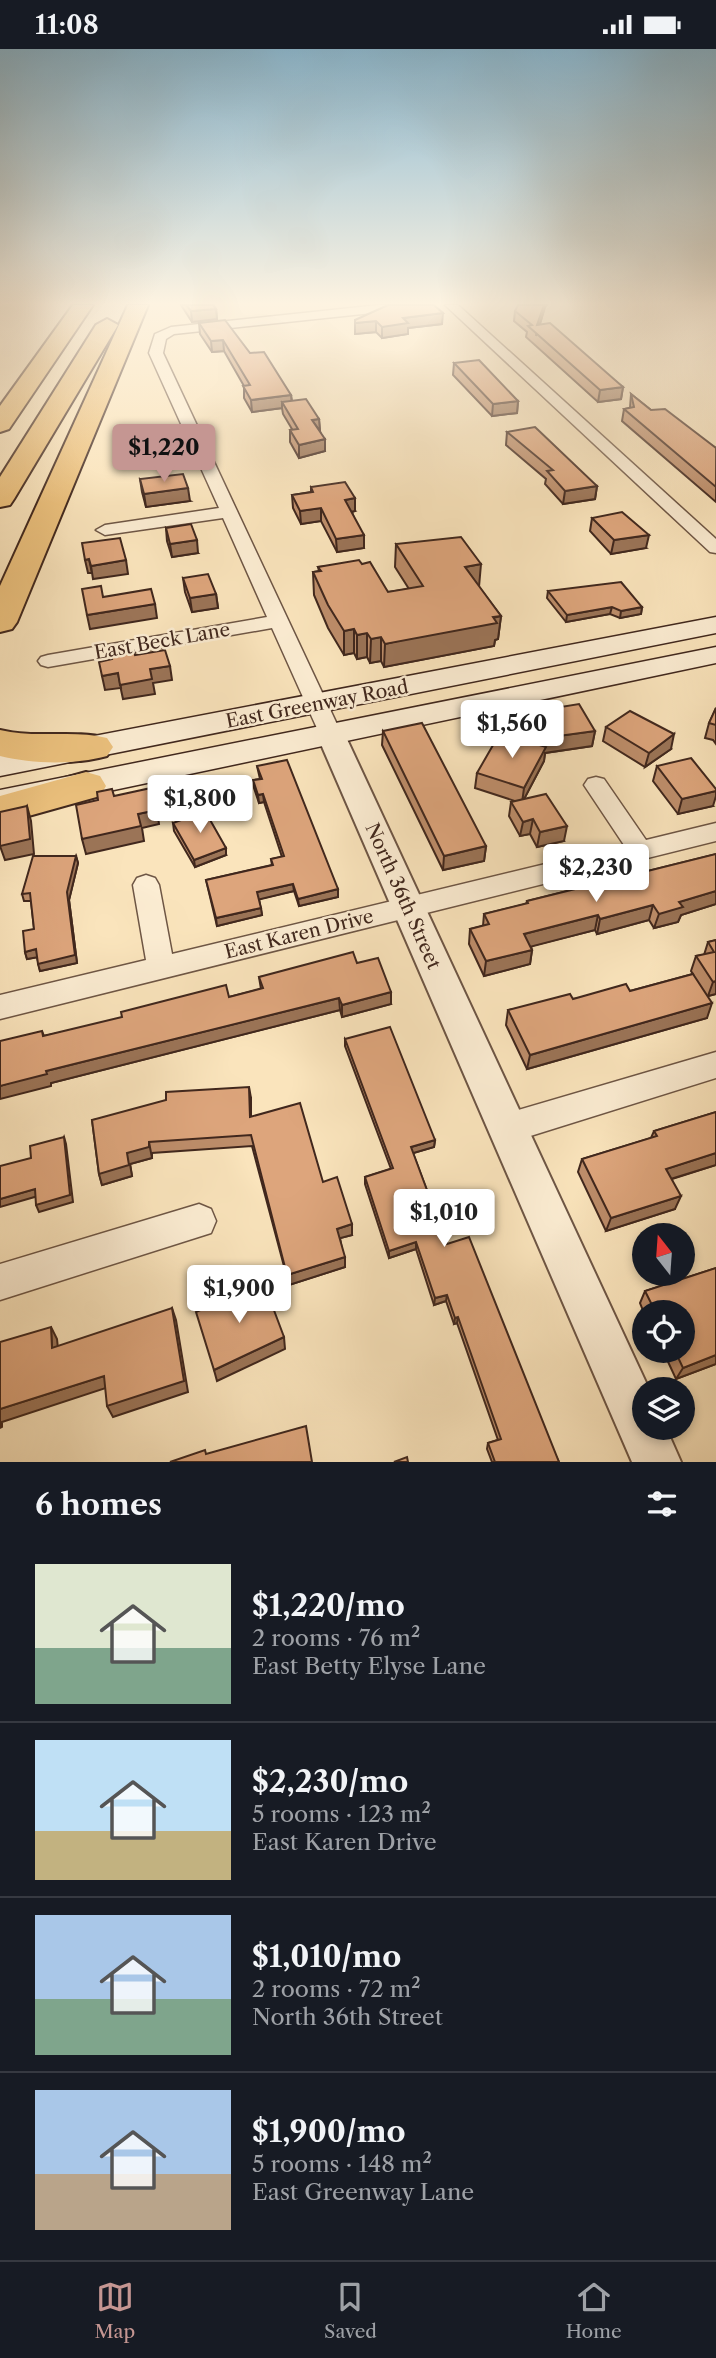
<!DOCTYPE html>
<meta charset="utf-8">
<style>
:root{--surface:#171b24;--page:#20242c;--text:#f1f3f6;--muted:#9ea1a6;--line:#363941;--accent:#c59692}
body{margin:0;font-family:"Libre Caslon Text",serif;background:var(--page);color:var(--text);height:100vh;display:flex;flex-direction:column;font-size:26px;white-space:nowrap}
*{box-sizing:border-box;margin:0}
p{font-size:23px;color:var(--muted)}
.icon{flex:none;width:38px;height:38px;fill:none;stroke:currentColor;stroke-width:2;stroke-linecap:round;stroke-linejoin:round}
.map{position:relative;height:1413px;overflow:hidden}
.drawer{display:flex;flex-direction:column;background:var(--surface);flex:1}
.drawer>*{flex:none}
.needle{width:46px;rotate:343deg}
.fabs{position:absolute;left:632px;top:1174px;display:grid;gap:14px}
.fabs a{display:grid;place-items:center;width:63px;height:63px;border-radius:50%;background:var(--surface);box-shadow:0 4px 10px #0003;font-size:35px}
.price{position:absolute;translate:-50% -60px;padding:0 16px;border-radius:7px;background:#fff;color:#222;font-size:23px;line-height:46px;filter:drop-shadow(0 2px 4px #0008)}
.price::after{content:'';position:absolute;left:50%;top:42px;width:21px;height:16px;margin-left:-10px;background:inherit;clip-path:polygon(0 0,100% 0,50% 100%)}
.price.current{background:var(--accent);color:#111}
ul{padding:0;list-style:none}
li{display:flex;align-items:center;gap:21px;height:175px;padding:0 35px}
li+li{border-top:2px solid var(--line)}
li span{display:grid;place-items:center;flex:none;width:196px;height:140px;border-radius:0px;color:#555}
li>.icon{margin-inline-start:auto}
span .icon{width:84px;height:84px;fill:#fffc;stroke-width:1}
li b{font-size:30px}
h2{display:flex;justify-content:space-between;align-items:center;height:84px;padding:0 35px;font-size:30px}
.status{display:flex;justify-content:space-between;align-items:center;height:49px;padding:0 35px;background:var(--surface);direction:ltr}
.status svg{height:19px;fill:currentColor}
.dock{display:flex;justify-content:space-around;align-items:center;height:98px;border-top:2px solid var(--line);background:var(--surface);font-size:19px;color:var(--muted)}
.dock a{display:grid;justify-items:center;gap:4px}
.dock .current{color:var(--accent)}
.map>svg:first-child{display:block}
</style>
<div class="status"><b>11:08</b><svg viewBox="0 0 49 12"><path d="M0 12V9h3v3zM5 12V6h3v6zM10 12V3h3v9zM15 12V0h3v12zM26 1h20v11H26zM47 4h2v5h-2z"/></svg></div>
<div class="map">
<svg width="716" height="1413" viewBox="0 0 716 1413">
<rect width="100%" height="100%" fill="#fae4bc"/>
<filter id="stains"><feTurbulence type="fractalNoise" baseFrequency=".00286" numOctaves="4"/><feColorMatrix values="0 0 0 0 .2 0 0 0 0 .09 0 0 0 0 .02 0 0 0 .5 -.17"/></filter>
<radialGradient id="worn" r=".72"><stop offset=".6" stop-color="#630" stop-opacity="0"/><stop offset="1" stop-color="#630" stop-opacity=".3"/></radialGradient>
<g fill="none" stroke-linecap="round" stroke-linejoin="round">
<defs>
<g id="minor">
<polygon points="379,256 416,256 410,260 174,285 166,290 163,304 342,686 339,691 323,691 320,686 272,579 48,618 41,616 38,612 41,608 48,606 267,568 223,469 105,486 96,481 105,476 219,459 149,304 155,285 171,278"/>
<polygon points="445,256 458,256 716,490 716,504 710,503"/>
<polygon points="596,728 604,730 646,791 716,774 716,792 0,970 0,946 146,911 133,836 137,829 146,826 155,829 159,836 172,905 624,796 584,736 588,730"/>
<polygon points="716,1003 716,1029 508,1094 497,1089 492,1079 497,1069 508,1064"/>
<polygon points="199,1155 211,1160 216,1172 211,1184 0,1251 0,1215"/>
</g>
<polygon id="tertiary" points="331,677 341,680 345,686 649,1340 644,1340 644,1379 666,1379 681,1413 632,1413 317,686 321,680"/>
<g id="secondary">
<polygon points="716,568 716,584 0,727 0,705"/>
<polygon points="716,598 716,614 0,765 0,741"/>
</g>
<g id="motorway">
<polygon points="73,256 93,256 9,380 0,383 0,357"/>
<polygon points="128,256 148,256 17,573 12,580 0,583 0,537"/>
<polygon points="107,270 118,276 14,450 10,456 0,458 0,428 96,276"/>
<path d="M0,681C36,690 73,680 107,689L113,698L107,707C74,716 33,715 0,707Z"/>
<polygon points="86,723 100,727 106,737 100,747 0,775 0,747"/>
</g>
</defs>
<!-- minor casing -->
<use href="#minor" stroke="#6e5645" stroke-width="3"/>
<!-- tertiary casing -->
<use href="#tertiary" stroke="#6e5645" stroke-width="4"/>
<!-- secondary casing -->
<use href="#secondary" stroke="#40271d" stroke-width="3"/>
<!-- motorway casing -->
<use href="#motorway" stroke="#40271d" stroke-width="4"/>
<!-- minor -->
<use href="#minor" fill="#fcedd3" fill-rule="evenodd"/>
<!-- tertiary -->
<use href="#tertiary" fill="#fcedd3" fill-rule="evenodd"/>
<!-- secondary -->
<use href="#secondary" fill="#fcedd3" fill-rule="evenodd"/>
<!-- motorway -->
<use href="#motorway" fill="#edc27e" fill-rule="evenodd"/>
</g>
<!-- wall -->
<g fill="#be8e6b" stroke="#40271d" stroke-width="2">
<polygon points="181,256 213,256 216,260 217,270 192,273"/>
<polygon points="545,258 540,275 623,338 621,350 598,353 526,288 527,283 514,272 515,262 546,258"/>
<polygon points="355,271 442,275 408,279 408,285 382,289 376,283 355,285"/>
<polygon points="199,274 250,304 291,346 292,352 319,370 320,382 325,402 299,409 290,393 290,381 292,380 283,365 282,359 252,363 244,349 244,337 224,302 212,303 200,285"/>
<polygon points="454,314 518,352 517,364 492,367 453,326"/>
<polygon points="631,345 651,361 716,399 716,453 622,372 624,360 630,359"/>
<polygon points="507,383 597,437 595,450 563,455 545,435 546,430 506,396"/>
<polygon points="140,430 190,452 146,458 142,443"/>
<polygon points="311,438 355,462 352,463 364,499 337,503 321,472 301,475 293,459 292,446 311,443"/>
<polygon points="592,469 646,499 611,505 590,482"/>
<polygon points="166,479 198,504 172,508 167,492"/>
<polygon points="396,495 479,538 501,567 498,590 495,591 494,597 384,618 381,612 370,614 367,608 357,610 354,604 344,606 328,579 314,546 313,523 319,522 318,518 362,515 388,543 409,540 395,518"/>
<polygon points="183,529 216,545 218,559 192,563 185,543"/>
<polygon points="548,542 642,558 641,565 620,569 610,565 566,573 547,549"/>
<polygon points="716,659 716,695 713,691 705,689 709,674"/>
<polygon points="530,663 595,682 592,697 545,704 544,712 524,750 564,792 537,798 530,785 520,787 509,767 511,753 515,752 475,739 477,724 538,695 528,677"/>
<polygon points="606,678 671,700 645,718 603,692"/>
<polygon points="383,682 486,797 484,812 443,821 382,696"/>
<polygon points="257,717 338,840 338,848 299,857 294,842 259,850 262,866 217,877 206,831 272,816 271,810 282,808 264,753 259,754 254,739 253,731 260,730"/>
<polygon points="657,717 713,757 678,765 653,732"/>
<polygon points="173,774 226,806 195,818 174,782"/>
<polygon points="716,805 716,855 681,866 678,873 654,879 649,871 597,885 595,881 531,897 532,901 530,915 484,927 469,895 470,880 483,877 484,865 526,855 527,852"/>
<polygon points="76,807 78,814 69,851 77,914 40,922 37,908 27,910 25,903 34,880 31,852 24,852 22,845"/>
<polygon points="716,891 716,945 708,947 707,969 527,1020 506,976 508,961 573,950 630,942 693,925 691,922 696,907 704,906 708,893"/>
<polygon points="357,914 391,955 342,968 340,961 51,1034 51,1037 42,982 44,987 229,948 261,940 259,928"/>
<polygon points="345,990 435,1091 434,1098 413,1104 447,1195 559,1413 492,1413 487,1400 488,1394 498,1391 457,1274 454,1275 446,1252 434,1256 416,1200 389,1209 365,1135 365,1128 391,1120 345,997"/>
<polygon points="251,1049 251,1067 323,1133 352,1186 340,1189 345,1218 289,1236 252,1097 152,1104 152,1109 130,1115 132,1127 102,1136 99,1125 92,1071"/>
<polygon points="716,1063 716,1116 672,1130 675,1160 606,1182 578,1123 582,1110 651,1089 654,1082"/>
<polygon points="716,1219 716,1315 676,1330 663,1302 682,1302 682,1264 644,1264 640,1254 645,1242"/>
</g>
<!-- shaded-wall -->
<g fill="#9b7457" stroke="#40271d" stroke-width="2">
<polygon points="540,256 547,256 545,258 536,287"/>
<polygon points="216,260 217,270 192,273 191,262"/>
<polygon points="443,264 442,275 408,279 408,285 382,289 382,278 403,269"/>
<polygon points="376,272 376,283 355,285 355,274"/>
<polygon points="223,291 224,302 212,303 211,292"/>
<polygon points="623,338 621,350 598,353 600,341"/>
<polygon points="291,346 292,358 282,353 282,359 252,363 251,351"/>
<polygon points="518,352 517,364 492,367 493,355"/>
<polygon points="319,370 320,382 312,371"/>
<polygon points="325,390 325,402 299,409 299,396"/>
<polygon points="597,437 595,450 563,455 565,442"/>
<polygon points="188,439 190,452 146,458 144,445"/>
<polygon points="355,449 355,462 345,464 345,451"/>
<polygon points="321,459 321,472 301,475 300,462"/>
<polygon points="364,486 364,499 337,503 336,490"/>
<polygon points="649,486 646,499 611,505 614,491"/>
<polygon points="197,491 198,504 172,508 170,495"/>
<polygon points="89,510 92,524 88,524 85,511"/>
<polygon points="126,511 128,525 93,530 91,517"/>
<polygon points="481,515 479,538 465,518"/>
<polygon points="216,545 218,559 192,563 190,549"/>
<polygon points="155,555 157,569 90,580 87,566"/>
<polygon points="612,558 610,565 566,573 567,566"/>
<polygon points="642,558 641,565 620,569 621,562"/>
<polygon points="501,567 498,590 495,591 494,597 384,618 385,595"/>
<polygon points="354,580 354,604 344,606 344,582"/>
<polygon points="367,584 367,608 357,610 357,586"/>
<polygon points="381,588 381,612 370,614 371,590"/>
<polygon points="170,617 172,631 153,634 155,645 123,650 120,636 150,620"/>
<polygon points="118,624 121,639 105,641 102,627"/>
<polygon points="595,682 592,697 545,704 544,712 522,754 524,739 542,704 544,689"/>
<polygon points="674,685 671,700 645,718 649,704"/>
<polygon points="716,742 716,747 713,757 678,765 682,750"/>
<polygon points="263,745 264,753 259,754 258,746"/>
<polygon points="27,757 31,772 34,805 5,811 0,797"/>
<polygon points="157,761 159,775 142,779 144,792 86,805 82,790 138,765"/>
<polygon points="533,770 530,785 520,787 523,773"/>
<polygon points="567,777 564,792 537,798 540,783"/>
<polygon points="486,797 484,812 443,821 444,807"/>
<polygon points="226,799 226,806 195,818 194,811"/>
<polygon points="76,807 78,814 69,851 77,914 40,922 38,915"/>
<polygon points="293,835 294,842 257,851 257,843"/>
<polygon points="338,840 338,848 299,857 298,850"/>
<polygon points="716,842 716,855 681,866 678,873 654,879 659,865 679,853"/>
<polygon points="653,856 649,871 597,885 600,870"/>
<polygon points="261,859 262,866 217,877 216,869"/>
<polygon points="598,866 595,881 522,900 524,885"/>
<polygon points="36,900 39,908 27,910 25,903"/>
<polygon points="532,901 530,915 484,927 486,912"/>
<polygon points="716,932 716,945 708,947 713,933"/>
<polygon points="391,943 391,955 342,968 342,956"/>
<polygon points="339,949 340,961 51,1034 51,1037 0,1050 0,1037 46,1022"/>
<polygon points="712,954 707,969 527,1020 530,1006"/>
<polygon points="249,1038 251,1049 251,1079 250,1068"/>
<polygon points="64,1088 66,1095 73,1153 39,1163 36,1156"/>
<polygon points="435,1091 434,1098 410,1105 411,1098"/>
<polygon points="149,1093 152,1109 130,1115 132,1127 102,1136 99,1125 127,1104"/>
<polygon points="716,1104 716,1116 661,1133 666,1120"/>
<polygon points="35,1140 38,1147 0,1158 0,1150"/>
<polygon points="681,1147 675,1160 606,1182 611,1169"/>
<polygon points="352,1175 352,1186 337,1190 337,1180"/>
<polygon points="416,1193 416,1200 389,1209 389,1202"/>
<polygon points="345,1208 345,1218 289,1236 287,1226"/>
<polygon points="447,1246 446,1252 434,1256 435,1249"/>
<polygon points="172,1259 176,1271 188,1343 113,1368 107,1357"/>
<polygon points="458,1268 457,1274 454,1275 455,1269"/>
<polygon points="51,1278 57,1290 59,1310 52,1299"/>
<polygon points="284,1288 285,1300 217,1332 214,1321"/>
<polygon points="716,1306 716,1315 676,1330 683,1319"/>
<polygon points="104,1327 109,1338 2,1373 2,1378 0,1379 0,1360"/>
</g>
<!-- building -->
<g fill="#dda57c" stroke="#40271d" stroke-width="2">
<polygon points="186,256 213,256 216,260 191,262"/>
<polygon points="388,256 434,256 443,264 403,269 408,274 382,278 376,272 355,274 355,271"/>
<polygon points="518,256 544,256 537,276 550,274 623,338 600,341 528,277 532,276 515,262"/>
<polygon points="225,271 250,304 264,303 291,346 251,351 243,337 250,336 223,291 211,292 199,274"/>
<polygon points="479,311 518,352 493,355 454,314"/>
<polygon points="631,345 651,361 665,360 716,399 716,438 624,360 634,358"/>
<polygon points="306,350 319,370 312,371 325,390 299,396 290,381 298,380 282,353"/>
<polygon points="535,378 597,437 565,442 547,422 553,421 507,383"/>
<polygon points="183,425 188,439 144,445 140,430"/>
<polygon points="345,433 355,449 345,451 364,486 336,490 321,459 300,462 292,446 313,443 311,438"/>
<polygon points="622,463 649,486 614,491 592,469"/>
<polygon points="191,475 197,491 170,495 166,479"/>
<polygon points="461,488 481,515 465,518 501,567 493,568 497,574 385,595 381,588 371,590 367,584 357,586 354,580 344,582 328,556 313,523 321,522 318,518 359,511 362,515 370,513 388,543 423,537 396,495"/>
<polygon points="120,489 126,511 91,517 89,510 85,511 82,494"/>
<polygon points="208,525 216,545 190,549 183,529"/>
<polygon points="621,533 642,558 621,562 612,558 567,566 548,542"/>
<polygon points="101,537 103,548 151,540 155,555 87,566 82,540"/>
<polygon points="165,601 170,617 150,620 152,630 120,636 118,624 102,627 99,613 112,610 111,606 134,602 135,606"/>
<polygon points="579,655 595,682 544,689 530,663"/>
<polygon points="716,659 716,676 709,674"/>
<polygon points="630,662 674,685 649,704 606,678"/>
<polygon points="422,674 486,797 444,807 383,682"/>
<polygon points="500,684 546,698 524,739 477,724"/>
<polygon points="691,709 716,740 716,742 682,750 657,717"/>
<polygon points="287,711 338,840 298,850 293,835 257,843 261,859 216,869 206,831 273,816 271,810 284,807 263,745 258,746 253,731 262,730 257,717"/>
<polygon points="151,739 157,761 138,765 141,777 82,790 76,756 98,751 97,743 112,740 114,747"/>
<polygon points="546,745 567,777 540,783 533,770 523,773 511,753"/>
<polygon points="27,757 30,790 0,797 0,763"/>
<polygon points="205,762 226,799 194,811 173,774"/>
<polygon points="716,805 716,842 679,853 683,858 659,865 653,856 600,870 598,866 524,885 532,901 486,912 470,880 489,875 484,865 528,854 527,852"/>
<polygon points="33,807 76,807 67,843 75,906 38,915 36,900 25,903 23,882 34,880 30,844 22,845"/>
<polygon points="716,891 716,932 713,933 696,907 714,903 708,893"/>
<polygon points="353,903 357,914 378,909 391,943 342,956 339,949 46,1022 47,1025 0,1037 0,992 42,982 43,987 122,968 121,963 226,936 229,948 263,939 259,928"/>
<polygon points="693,925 712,954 530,1006 508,961 570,945 573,950 626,935 630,942"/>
<polygon points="390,978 435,1091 411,1098 447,1195 469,1188 559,1413 495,1413 488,1394 501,1390 458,1268 455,1269 447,1246 435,1249 416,1193 389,1202 365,1128 393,1119 345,990"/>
<polygon points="249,1038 250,1068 300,1054 323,1133 337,1128 352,1175 337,1180 345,1208 287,1226 251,1086 149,1093 149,1098 127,1104 129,1116 99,1125 92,1071 166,1051 166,1043"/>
<polygon points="716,1063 716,1104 666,1120 681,1147 611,1169 582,1110 657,1087 654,1082"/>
<polygon points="64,1088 70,1146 36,1156 35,1140 0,1150 0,1117 31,1109 30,1097"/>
<polygon points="716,1219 716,1306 683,1319 675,1302 682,1302 682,1264 656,1264 645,1242"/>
<polygon points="263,1232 284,1288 214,1321 196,1263"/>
<polygon points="172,1259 184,1332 107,1357 104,1327 0,1360 0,1293 51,1278 52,1299"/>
<polygon points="306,1377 312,1413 170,1413 205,1401 206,1405"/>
<polygon points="407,1408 408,1413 394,1413"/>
</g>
<!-- sky -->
<linearGradient id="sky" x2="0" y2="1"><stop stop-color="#8ab8d1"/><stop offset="0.56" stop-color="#fdf3e1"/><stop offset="1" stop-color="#fdf3e1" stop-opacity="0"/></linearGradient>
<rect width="716" height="454" fill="url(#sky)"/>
<g text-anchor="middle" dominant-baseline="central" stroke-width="5" stroke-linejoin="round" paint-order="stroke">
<!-- street labels -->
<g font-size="19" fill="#40271d" stroke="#fcedd3">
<text transform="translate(162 592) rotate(-10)">East Beck Lane</text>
<text transform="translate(317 655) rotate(-11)">East Greenway Road</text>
<text transform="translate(403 847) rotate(66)">North 36th Street</text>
<text transform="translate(299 885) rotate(-14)">East Karen Drive</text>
</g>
</g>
<rect width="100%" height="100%" filter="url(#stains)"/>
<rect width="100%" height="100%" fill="url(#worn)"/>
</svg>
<div class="fabs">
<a><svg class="needle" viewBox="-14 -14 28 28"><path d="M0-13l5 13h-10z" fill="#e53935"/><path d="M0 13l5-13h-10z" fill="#9ea1a6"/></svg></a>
<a><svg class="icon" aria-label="locate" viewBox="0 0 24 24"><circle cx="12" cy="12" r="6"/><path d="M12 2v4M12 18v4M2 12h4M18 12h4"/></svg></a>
<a><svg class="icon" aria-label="layers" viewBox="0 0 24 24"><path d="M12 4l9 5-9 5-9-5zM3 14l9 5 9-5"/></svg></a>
</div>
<b class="price current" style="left:164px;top:435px">$1,220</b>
<b class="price" style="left:512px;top:711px">$1,560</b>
<b class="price" style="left:200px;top:786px">$1,800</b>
<b class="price" style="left:596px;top:855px">$2,230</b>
<b class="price" style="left:444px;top:1200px">$1,010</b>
<b class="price" style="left:239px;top:1276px">$1,900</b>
</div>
<section class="drawer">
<h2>6 homes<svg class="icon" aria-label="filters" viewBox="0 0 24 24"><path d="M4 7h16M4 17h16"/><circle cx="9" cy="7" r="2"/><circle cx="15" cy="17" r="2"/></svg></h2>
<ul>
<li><span style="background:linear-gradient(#dfe7d0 60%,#7fa58c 0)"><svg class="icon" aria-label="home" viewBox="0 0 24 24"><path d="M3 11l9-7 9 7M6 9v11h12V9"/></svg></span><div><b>$1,220/mo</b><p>2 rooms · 76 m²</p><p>East Betty Elyse Lane</p></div></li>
<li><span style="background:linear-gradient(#bfe0f5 65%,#c2b280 0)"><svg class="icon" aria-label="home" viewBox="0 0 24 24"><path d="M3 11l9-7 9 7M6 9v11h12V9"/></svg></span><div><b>$2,230/mo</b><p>5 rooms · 123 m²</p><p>East Karen Drive</p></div></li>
<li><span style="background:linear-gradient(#a9c7e8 60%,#7fa58c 0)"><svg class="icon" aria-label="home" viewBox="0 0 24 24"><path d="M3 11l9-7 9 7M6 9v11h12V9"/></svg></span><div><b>$1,010/mo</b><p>2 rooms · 72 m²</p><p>North 36th Street</p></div></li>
<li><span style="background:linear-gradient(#a9c7e8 60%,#b9a48a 0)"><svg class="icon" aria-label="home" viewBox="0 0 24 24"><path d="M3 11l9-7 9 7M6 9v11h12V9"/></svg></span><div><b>$1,900/mo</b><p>5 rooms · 148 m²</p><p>East Greenway Lane</p></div></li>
</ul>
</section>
<nav class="dock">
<a class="current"><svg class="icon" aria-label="map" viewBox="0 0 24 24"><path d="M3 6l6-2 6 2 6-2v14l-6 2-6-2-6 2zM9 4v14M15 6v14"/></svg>Map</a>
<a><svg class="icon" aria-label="saved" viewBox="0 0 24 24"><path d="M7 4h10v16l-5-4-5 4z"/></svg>Saved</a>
<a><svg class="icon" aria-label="home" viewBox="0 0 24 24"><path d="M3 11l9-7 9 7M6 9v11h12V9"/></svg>Home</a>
</nav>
